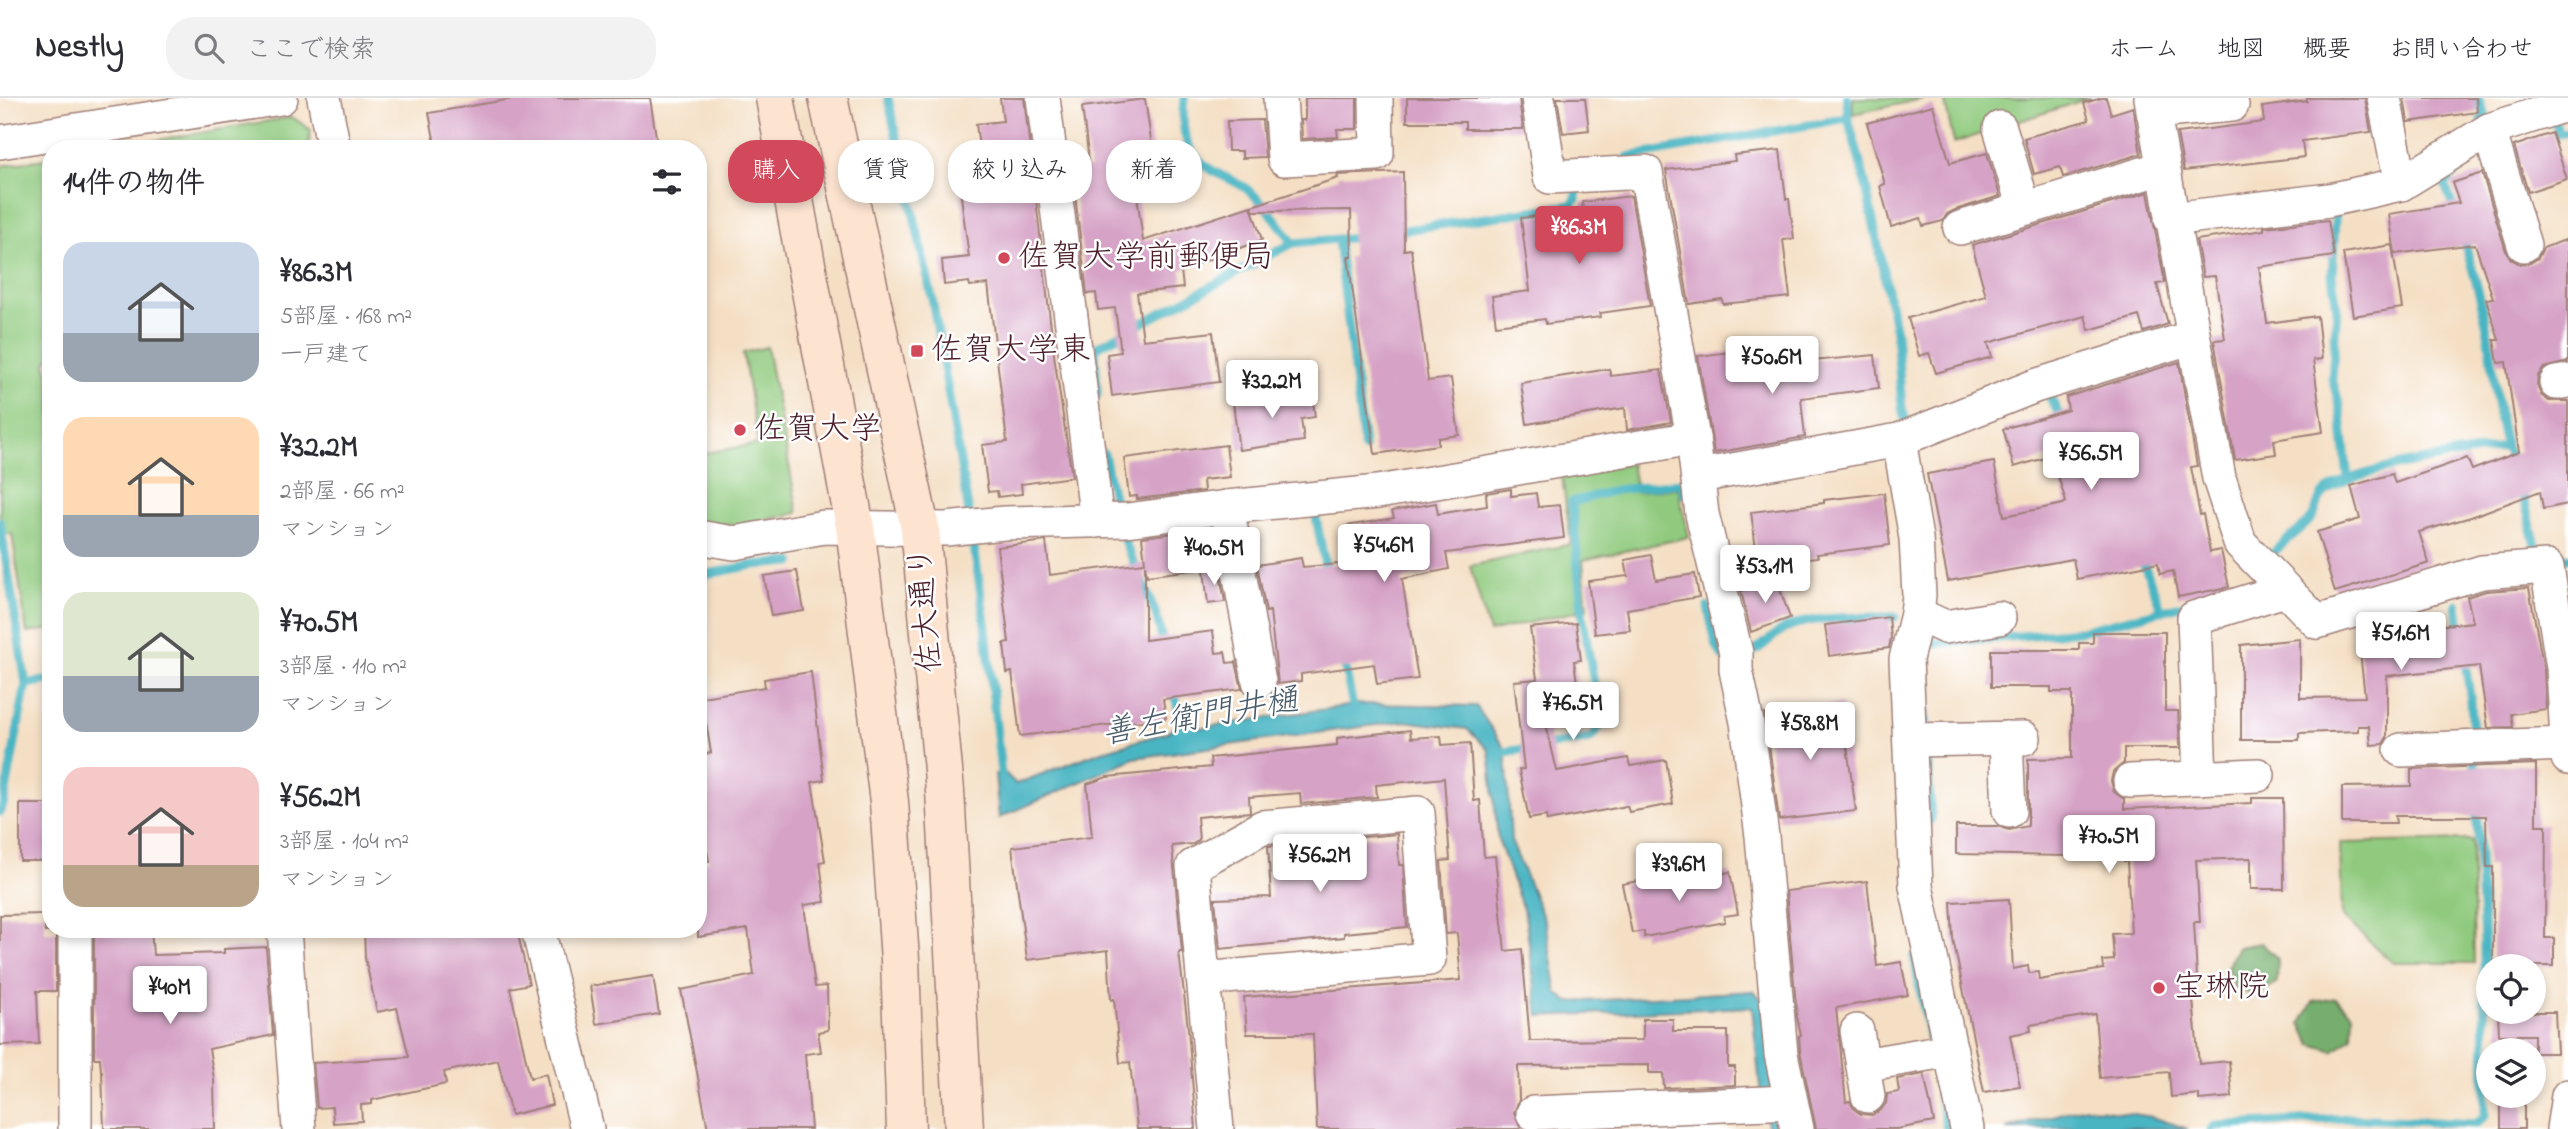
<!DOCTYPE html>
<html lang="ja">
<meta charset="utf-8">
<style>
:root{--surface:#fff;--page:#f2f2f3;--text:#2b2b33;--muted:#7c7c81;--line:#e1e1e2;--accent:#d1495b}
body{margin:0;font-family:"Indie Flower","Klee One",sans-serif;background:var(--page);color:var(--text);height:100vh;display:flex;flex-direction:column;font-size:26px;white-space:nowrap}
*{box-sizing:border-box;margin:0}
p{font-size:23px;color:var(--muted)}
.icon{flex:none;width:38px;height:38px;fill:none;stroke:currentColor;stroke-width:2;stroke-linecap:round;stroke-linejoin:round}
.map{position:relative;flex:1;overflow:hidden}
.sheet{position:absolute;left:42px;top:42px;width:665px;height:798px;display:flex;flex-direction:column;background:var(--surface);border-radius:28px;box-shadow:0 4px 10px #0003}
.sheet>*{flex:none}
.guide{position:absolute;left:728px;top:42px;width:665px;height:63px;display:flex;gap:14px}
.fabs{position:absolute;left:2476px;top:856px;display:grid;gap:14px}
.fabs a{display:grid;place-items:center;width:70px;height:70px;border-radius:50%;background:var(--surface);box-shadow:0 4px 10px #0003;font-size:35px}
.price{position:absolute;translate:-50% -60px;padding:0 16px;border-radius:7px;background:#fff;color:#222;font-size:23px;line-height:46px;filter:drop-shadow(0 2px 4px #0008)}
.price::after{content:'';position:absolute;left:50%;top:42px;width:21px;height:16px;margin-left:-10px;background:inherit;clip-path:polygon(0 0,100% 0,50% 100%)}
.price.active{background:var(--accent);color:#fff}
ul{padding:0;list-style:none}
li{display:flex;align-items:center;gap:21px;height:175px;padding:0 21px}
li span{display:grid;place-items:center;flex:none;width:196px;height:140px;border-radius:21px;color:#555}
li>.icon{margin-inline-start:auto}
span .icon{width:84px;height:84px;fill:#fffc;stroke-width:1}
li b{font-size:30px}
h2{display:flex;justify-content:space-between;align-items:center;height:84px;padding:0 21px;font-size:30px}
.chip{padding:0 24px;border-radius:28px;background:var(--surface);box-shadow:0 4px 10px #0003;font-size:24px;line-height:63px}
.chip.active{background:var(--accent);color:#fff}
header{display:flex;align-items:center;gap:42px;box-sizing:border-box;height:98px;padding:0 35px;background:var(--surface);border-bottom:2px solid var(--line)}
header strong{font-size:33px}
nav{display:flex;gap:38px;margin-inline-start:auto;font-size:24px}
.search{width:490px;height:63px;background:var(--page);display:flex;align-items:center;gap:18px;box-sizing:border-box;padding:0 24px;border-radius:28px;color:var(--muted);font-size:26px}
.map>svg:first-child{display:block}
</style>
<header>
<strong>Nestly</strong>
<div class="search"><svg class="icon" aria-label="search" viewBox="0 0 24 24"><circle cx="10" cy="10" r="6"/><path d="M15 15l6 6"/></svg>ここで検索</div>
<nav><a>ホーム</a><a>地図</a><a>概要</a><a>お問い合わせ</a></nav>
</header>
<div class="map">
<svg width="2568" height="1031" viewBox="0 0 2568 1031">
<rect width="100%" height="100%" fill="#fff"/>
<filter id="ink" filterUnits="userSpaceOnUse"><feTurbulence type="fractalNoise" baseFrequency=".0143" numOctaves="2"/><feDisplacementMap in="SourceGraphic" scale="14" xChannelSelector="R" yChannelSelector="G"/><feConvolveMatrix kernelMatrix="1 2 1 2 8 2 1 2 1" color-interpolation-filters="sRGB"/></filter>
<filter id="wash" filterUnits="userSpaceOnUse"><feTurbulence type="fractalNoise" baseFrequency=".00686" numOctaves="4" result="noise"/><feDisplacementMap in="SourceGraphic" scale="28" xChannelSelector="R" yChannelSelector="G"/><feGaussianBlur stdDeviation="1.57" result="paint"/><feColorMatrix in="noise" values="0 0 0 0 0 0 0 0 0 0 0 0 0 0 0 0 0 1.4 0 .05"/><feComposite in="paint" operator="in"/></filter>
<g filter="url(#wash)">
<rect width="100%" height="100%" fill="#f4dfc4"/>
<!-- green -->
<g fill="#90ca7e" stroke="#6d7454" stroke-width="2">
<polygon points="1853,0 1927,0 1853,16"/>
<polygon points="1944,0 2089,0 1954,45"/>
<polygon points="292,19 311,32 308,51 104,51"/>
<polygon points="51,60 51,259 46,264 51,293 51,531 27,535 12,436 0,436 0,68"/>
<polygon points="767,249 798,415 744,426 698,427 698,356 758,346 743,255"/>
<polygon points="1631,366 1636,394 1678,390 1689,439 1583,462 1587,511 1489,534 1470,468 1571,446 1562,378"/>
<polygon points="2472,742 2474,865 2393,865 2342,818 2340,745"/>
</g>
<!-- forest -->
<g fill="#74ae6d" stroke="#5f664c" stroke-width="2">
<polygon points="2261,845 2278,861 2277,884 2257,898 2235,891 2227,869 2238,849"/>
<polygon points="2336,900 2353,916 2352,939 2333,953 2311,946 2301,925 2313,904"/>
</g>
<!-- water -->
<g fill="#48b5c3" stroke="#496a77" stroke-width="2">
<polygon points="1360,606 1476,608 1506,652 1511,743 1545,824 1557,895 1569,904 1754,893 1765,905 1784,1031 1768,1031 1761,998 1752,909 1539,918 1525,817 1498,741 1489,652 1467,631 1405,623 1134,660 999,720 995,676 1005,675 1016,686 1099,654 1168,634 1186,619 1199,630"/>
<polygon points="2085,1009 2152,1019 2188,1031 2090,1029 2006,1031"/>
</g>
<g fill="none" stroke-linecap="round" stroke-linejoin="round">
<!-- stream -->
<g stroke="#48b5c3" stroke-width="9">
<polyline points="888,0 932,200 970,421"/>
<path d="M1184,0C1181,29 1183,53 1210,71C1222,79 1237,83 1248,92C1266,107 1280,126 1293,145"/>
<polyline points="2478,0 2486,19 2481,22"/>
<polyline points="1848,20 1864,79 1896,234 1902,310 1908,330"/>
<polyline points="2550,24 2555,23 2559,36 2568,34"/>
<polyline points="1628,59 1848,20 1847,0"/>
<polyline points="2336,106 2332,177 2337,211 2332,280 2340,309 2348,381"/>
<polyline points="2456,118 2445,86 2465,64"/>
<polyline points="1392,134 1571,107 1576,101 1577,84"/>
<path d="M2462,138C2474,174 2484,210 2490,248C2496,289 2497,330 2513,369"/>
<polyline points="1338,143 1364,350"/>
<polyline points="1097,297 1095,250 1293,145 1361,139"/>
<polyline points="2050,300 2063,323"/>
<polyline points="1104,356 1120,433 1156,516 1164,549"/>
<polyline points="2521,389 2538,455 2568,460"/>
<polyline points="1315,414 1327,478"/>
<polyline points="0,424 26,586 4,704 0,714"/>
<polyline points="972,435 986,531 1002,685"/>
<polyline points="2141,459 2162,513"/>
<path d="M2267,462C2279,446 2297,436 2310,422C2317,415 2317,404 2322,397C2343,371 2468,355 2504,349"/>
<polyline points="698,478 753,467 792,464"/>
<polyline points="2457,507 2461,537"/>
<polyline points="1708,509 1716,546 1723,559"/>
<polyline points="1929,546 2080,533 2193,505"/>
<path d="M1743,558C1761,554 1772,535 1790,528C1819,517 1863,520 1895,519"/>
<polyline points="2464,558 2471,603 2475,679"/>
<polyline points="1343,560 1355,618"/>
<polyline points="1923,582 1923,573 1931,531"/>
<polyline points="26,586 51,582"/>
<polyline points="1173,590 1183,631"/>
<polyline points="1924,600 1926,635"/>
<polyline points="1498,655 1590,641 1601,627 1582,514 1572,404 1616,392 1681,385 1684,396"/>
<polyline points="1923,729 1931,721 1927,649"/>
<polyline points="1914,859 1931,949"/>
<polyline points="1933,963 1947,1031"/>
<polyline points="2211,1031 2215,1028 2349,1020 2476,1026 2485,1018 2484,842 2476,707"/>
</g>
</g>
<g id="blocks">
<!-- building -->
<g fill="#d6a2c6">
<polygon points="518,0 650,0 658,51 436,51 429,15"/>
<polygon points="1000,0 1024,0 1055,264 1072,379 1021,386 1022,396 998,399 997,393 988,394 982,347 1007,344 988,186 970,188 969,184 944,187 942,162 969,159 960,91 984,88 976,26 1003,23"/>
<polygon points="1305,0 1357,0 1357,31 1337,31 1338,39 1302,41 1301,22 1305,22"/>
<polygon points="1407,0 1519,0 1523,31 1465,31 1465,24 1407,24"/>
<polygon points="1557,0 1585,0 1589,32 1563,35"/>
<polygon points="2102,0 2106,0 2111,16 2133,9 2141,56 2063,79 2060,69 2034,76 2024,40 2089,22 2084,5"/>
<polygon points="2307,0 2365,0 2371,34 2302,43 2304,59 2184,73 2177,35 2264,24 2262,9 2307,3"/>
<polygon points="2404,0 2476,0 2477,14 2408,24"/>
<polygon points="1145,1 1153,56 1163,55 1164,62 1181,60 1184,84 1136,90 1143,143 1251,108 1262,142 1181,172 1183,190 1137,195 1143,242 1213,234 1219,284 1112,298 1107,256 1121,254 1115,210 1098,212 1096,195 1087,196 1072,72 1090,70 1082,9"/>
<polygon points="1933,7 1950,65 1987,55 2000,98 1955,112 1947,116 1943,123 1923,128 1921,120 1891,129 1880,88 1885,86 1867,25"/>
<polygon points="1262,22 1265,59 1242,60 1242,53 1228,53 1227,23"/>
<polygon points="2552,35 2567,81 2528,94 2514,48"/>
<polygon points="1780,52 1786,101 1789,101 1794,141 1783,142 1790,199 1723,206 1722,201 1689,206 1666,72 1735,63 1734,57"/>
<polygon points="1403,74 1404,152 1411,151 1428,283 1451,280 1459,337 1438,340 1438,347 1375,356 1348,159 1352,159 1351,112 1253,113 1252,108 1338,80 1337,77"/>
<polygon points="2482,75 2506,153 2511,161 2520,166 2530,165 2538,160 2543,150 2568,141 2568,264 2544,270 2538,278 2537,287 2541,297 2549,303 2568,303 2568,406 2543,411 2540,393 2471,419 2419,434 2429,465 2335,494 2317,434 2360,421 2351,388 2392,376 2395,385 2467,360 2472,372 2519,354 2506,264 2498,265 2494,242 2499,242 2486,201 2493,200 2475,146 2395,156 2389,116 2459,105 2452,85"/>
<polygon points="2148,94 2165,185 2157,186 2168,226 2144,234 2139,218 2089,232 2085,218 1988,245 1992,259 1936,275 1929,255 1919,258 1908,220 1986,198 1972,147"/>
<polygon points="1631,98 1650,208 1600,215 1601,219 1546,226 1545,221 1496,227 1492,198 1530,193 1521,120 1583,113 1582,104"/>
<polygon points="2328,122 2334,158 2259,169 2267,225 2317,218 2322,261 2313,262 2323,334 2274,342 2276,356 2235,362 2214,242 2225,241 2215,178 2203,179 2196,142 2264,132 2264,129"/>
<polygon points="2392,147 2402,210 2353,218 2343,155"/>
<polygon points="1738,253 1740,270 1875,257 1879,290 1801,300 1805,339 1714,355 1698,258"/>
<polygon points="2179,264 2197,368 2191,369 2200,417 2203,416 2210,454 2221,452 2229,489 2178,499 2173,473 2160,476 2158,465 2077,481 2073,461 1948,483 1927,376 1994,364 2004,418 2063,406 2066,404 2052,358 2014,369 2003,331 2068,312 2066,299"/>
<polygon points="1609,271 1611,278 1661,272 1671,324 1627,332 1625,310 1527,326 1521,285"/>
<polygon points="1312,294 1315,319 1301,321 1304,343 1239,352 1233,304"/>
<polygon points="1226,347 1230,379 1203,382 1204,393 1137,401 1137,398 1129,399 1124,360"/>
<polygon points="1511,391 1511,398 1536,395 1538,409 1560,407 1564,440 1446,455 1449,471 1402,481 1418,581 1377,586 1374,566 1301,576 1301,583 1278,586 1270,513 1266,514 1257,467 1301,460 1303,469 1351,465 1345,428 1394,420 1392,413 1436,405 1438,416 1487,408 1486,395"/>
<polygon points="1884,395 1890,447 1817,456 1818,459 1758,466 1751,414 1824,405 1824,402"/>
<polygon points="1209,431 1214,469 1147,478 1145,467 1145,542 1213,533 1216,555 1225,554 1227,565 1236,564 1242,591 1163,601 1166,620 1020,638 1012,574 1007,575 1004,545 1009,544 997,449 1046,443 1050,477 1145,465 1142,439"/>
<polygon points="1651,457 1656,482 1695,476 1699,499 1627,511 1630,532 1595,536 1588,483 1628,478 1625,462"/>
<polygon points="1219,471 1225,504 1208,506 1204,472"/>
<polygon points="797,473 804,513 771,518 764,478"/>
<polygon points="1776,480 1790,520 1751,534 1741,493"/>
<polygon points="2529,490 2544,572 2546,611 2511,616 2513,629 2488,630 2479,568 2387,578 2387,639 2383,646 2371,647 2369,628 2358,628 2358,633 2299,635 2299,642 2241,642 2241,547 2300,541 2300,600 2365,599 2358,536 2473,524 2467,499 2486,493"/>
<polygon points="1889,519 1891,540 1889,550 1829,558 1825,527"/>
<polygon points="1576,525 1581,562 1574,563 1582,621 1546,626 1557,673 1628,660 1630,668 1666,662 1673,706 1629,714 1627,708 1547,723 1546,718 1529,721 1519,672 1524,671 1514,583 1537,581 1530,530"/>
<polygon points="2093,534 2165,534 2165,613 2178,613 2180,650 2124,650 2124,665 2113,674 2111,683 2114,694 2124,701 2124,711 2252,705 2252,700 2283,700 2284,791 2251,791 2251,760 2196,762 2200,824 2194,824 2197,879 2191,880 2199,966 2229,963 2232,999 2199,1002 2199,996 2171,999 2169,974 2100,980 2095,916 2030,927 2031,933 2010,937 2020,988 1984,994 1953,841 1951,804 2009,801 2013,871 2028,868 2029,875 2038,874 2039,882 2104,871 2103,863 2114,862 2112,836 2131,835 2127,763 2124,763 2123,740 2069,741 2069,758 1956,756 1956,728 1998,728 2009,732 2028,728 2028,661 2072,660 2072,594 2051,594 2051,589 1991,589 1991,552 2079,552 2079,545 2093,545"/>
<polygon points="811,574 824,682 812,684 825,763 820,764 825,804 804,807 815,889 827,888 828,932 818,934 821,954 805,956 811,1031 708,1031 681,892 754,877 748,831 698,839 698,765 709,763 698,699 698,657 711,655 702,599 765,589 764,581"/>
<polygon points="1841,606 1856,713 1779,722 1765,616"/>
<polygon points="1410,632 1411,640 1441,638 1442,647 1470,645 1474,703 1480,702 1484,759 1495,758 1505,853 1522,851 1530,943 1643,942 1643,921 1673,921 1673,933 1728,933 1728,969 1735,969 1735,987 1664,990 1663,975 1649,975 1649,967 1518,968 1519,1002 1514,1015 1521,1031 1317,1031 1313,936 1247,936 1244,899 1461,882 1457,835 1446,836 1441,763 1450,762 1444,680 1376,687 1377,699 1301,706 1300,695 1249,699 1250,714 1197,719 1199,742 1193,746 1172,748 1182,854 1179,854 1188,930 1196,1031 1137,1031 1130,964 1120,965 1114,901 1111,902 1108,852 1027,862 1012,749 1092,739 1087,686 1107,679 1211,669 1210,660 1337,647 1337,640"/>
<polygon points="2536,666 2536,727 2546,727 2545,840 2554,840 2554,868 2493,868 2493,769 2487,769 2486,718 2395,718 2396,725 2342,725 2342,689 2411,688 2411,671"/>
<rect x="20" y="706" width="31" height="57"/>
<polygon points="1397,736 1399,767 1403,767 1407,829 1344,835 1344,839 1220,851 1215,801 1271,799 1268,748"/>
<polygon points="1730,774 1738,816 1724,818 1725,824 1644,839 1644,833 1632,835 1622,786 1670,777 1672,785"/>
<polygon points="1867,783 1877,868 1901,864 1908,897 1836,910 1846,1004 1850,1003 1854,1011 1861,1016 1872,1017 1881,1012 1886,1005 1887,996 1899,994 1897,981 1924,976 1934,1024 1897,1031 1816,1031 1800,953 1799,938 1801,937 1797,919 1786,793"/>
<polygon points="45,816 45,834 56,834 56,893 37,893 39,946 0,947 0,817"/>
<polygon points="94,831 151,831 153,857 155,857 224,855 224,851 266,849 273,937 209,951 214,980 215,1031 104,1031 102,973 101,973 100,960 94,960"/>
<polygon points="364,831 517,831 529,886 510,890 530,980 546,976 552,1007 511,1017 498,962 444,974 446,986 372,1002 372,1006 361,1007 362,1023 333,1025 332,1009 317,1010 313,965 409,959 397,910 377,914 365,860"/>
<polygon points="653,878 659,916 596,926 590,888"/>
<polygon points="2498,914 2555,914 2557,955 2534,955 2534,937 2499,937"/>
<rect x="2501" y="998" width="23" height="33"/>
</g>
</g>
</g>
<g filter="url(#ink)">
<use href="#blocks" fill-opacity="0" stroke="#9f7f78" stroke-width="2"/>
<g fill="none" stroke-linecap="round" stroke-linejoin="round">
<defs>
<g id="street">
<polyline points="324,0 334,51"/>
<polyline points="1043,0 1097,423"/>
<polyline points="1280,0 1284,61 1377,56 1376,0"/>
<polyline points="1538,0 1550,79 1646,74 1693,340 1702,416 1736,555 1736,572 1747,624 1762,738 1781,956 1797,1031"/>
<polyline points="2151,0 2219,380 2240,445 2317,524 2482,474 2547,469 2563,570 2568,660"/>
<polyline points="2384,0 2401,86"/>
<polyline points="2153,14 2232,7"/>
<polyline points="2000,30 2024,110"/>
<polyline points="2489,32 2524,147"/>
<polyline points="0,44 281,0"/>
<polyline points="2171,121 2329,102 2401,86 2489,32 2568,6"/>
<polyline points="1960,130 2162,70"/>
<polyline points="2556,285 2568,283"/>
<polyline points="1899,342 1916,440 1919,497 1917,516 1906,561 1916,788 1967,1031"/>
<polyline points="1699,378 1899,342 2035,288 2193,239"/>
<polyline points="1227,409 1259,583"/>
<polyline points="698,439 734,445 824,429 946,431 1004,425 1127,422 1227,409 1378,394 1693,340"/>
<polyline points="1917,516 1945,529 1999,520"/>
<polyline points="2006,640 2009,713"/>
<polyline points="1910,642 2024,640"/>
<polyline points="2401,652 2567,646"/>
<polyline points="2200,680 2194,520 2285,492"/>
<polyline points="2130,683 2258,677"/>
<polyline points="75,831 75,1031"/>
<polyline points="284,831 299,1031"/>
<polyline points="538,831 587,1031"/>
<polyline points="1203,881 1429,861 1418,715 1262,729 1193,768 1217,1031"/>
<polyline points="1857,933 1868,998"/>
<polyline points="1863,967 1951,952"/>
<polyline points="1533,1015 1791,1004"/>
<polyline points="2563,1031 2568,998"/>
</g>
<g id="secondary">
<polyline points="775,0 855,429 889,704 900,862 906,1031"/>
<polyline points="828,0 920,430 945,693 964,1031"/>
</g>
</defs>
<!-- street casing -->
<use href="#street" stroke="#9f7f78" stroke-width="36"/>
<!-- secondary casing -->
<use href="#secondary" stroke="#9f7f78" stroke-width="41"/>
<!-- street -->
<use href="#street" stroke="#fff" stroke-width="33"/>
<!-- secondary -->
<use href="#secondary" stroke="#fde4d1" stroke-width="38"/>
</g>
</g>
<!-- markers -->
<g fill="#d1495b" stroke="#fff" stroke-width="2.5">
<circle cx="1004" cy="160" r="7"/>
<rect x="910" y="246" width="14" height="14" rx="3.5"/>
<circle cx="740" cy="332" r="7"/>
<circle cx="2159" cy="890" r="7"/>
</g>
<g text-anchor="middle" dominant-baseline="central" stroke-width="5" stroke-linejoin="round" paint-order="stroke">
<!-- poi labels -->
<g font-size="32" fill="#4a1f2b" stroke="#fff" text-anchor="start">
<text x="1018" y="160">佐賀大学前郵便局</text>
<text x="931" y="253">佐賀大学東</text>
<text x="754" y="332">佐賀大学</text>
<text x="2173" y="890">宝琳院</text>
</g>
<!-- street labels -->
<g font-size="32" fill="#4a1f2b" stroke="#fff">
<text transform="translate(927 511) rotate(-95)">佐大通り</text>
</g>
<!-- water labels -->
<g font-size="33" font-style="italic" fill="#495b68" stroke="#fff">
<text transform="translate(1200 620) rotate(-10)">善左衛門井樋</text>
</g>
</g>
</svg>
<div class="fabs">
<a><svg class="icon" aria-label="locate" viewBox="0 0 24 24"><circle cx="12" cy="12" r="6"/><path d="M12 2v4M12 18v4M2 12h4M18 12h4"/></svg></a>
<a><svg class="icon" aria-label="layers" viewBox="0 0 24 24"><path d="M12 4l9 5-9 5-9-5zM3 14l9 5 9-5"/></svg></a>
</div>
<b class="price active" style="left:1579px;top:168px">¥86.3M</b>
<b class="price" style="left:1772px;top:298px">¥50.6M</b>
<b class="price" style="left:1272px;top:322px">¥32.2M</b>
<b class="price" style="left:2091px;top:394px">¥56.5M</b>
<b class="price" style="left:1384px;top:486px">¥54.6M</b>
<b class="price" style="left:1214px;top:489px">¥40.5M</b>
<b class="price" style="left:1765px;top:507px">¥53.1M</b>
<b class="price" style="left:2401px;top:574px">¥51.6M</b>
<b class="price" style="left:1573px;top:644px">¥76.5M</b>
<b class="price" style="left:1810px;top:664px">¥58.8M</b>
<b class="price" style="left:2109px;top:777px">¥70.5M</b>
<b class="price" style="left:1320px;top:796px">¥56.2M</b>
<b class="price" style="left:1679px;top:805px">¥39.6M</b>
<b class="price" style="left:170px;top:928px">¥40M</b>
<div class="guide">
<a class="chip active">購入</a>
<a class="chip">賃貸</a>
<a class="chip">絞り込み</a>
<a class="chip">新着</a>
</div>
<section class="sheet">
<h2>14件の物件<svg class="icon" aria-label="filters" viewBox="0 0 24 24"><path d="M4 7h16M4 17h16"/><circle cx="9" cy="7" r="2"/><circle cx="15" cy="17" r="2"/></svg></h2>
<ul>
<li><span style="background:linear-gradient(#c9d6e8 65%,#9aa5b1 0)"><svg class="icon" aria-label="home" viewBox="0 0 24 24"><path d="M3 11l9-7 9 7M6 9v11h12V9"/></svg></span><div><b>¥86.3M</b><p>5部屋 · 168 m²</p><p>一戸建て</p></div></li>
<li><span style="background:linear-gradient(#ffd9b3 70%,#9aa5b1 0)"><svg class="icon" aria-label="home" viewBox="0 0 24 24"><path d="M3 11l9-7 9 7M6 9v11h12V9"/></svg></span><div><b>¥32.2M</b><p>2部屋 · 66 m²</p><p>マンション</p></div></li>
<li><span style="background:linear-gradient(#dfe7d0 60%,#9aa5b1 0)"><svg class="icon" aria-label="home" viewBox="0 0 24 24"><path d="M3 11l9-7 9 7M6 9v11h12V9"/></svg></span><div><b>¥70.5M</b><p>3部屋 · 110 m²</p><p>マンション</p></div></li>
<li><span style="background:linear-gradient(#f6c9c9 70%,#b9a48a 0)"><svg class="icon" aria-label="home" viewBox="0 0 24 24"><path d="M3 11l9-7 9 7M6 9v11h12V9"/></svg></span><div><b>¥56.2M</b><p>3部屋 · 104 m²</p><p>マンション</p></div></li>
</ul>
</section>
</div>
